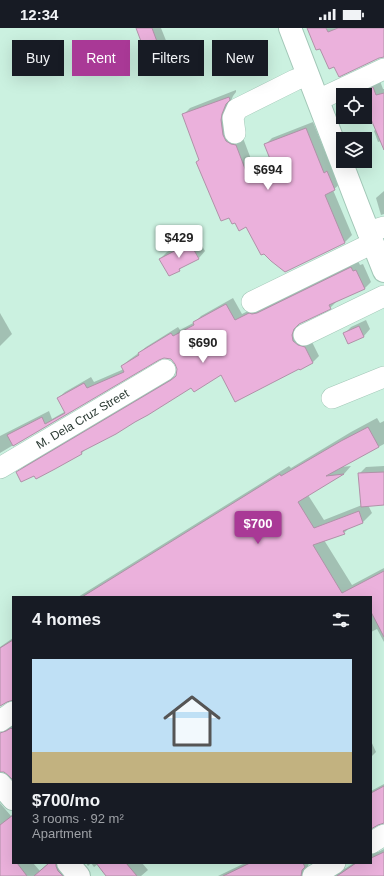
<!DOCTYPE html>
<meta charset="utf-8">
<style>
:root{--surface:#171b24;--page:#242831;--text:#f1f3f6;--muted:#9ea1a6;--line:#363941;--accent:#a93996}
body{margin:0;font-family:Helvetica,sans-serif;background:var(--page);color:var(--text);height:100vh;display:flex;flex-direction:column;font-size:15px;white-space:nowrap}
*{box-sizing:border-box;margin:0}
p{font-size:13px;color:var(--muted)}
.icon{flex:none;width:22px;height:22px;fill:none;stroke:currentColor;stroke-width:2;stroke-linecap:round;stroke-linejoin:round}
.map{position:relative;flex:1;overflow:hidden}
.drawer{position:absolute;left:12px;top:568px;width:360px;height:268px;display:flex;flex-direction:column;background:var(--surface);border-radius:0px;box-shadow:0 4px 16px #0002}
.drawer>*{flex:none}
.banner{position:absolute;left:12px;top:12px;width:360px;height:36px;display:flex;gap:8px}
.fabs{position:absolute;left:336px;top:60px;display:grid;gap:8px}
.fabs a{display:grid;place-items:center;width:36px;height:36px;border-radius:0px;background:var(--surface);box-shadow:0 4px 16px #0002;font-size:20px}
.price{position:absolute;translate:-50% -34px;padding:0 9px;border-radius:4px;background:#fff;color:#222;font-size:13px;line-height:26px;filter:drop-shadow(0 1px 2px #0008)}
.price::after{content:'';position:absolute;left:50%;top:24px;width:12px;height:9px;margin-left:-6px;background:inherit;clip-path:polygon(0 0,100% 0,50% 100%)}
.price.active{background:var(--accent);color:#fff}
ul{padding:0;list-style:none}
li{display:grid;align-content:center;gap:8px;height:212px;padding:0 20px}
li+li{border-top:1px solid var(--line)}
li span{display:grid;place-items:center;height:124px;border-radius:0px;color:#555}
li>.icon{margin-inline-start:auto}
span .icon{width:72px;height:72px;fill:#fffc;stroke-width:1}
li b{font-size:17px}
h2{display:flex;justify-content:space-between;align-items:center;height:48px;padding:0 20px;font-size:17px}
.pill{padding:0 14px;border-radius:0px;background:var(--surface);box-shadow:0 4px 16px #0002;font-size:14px;line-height:36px}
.pill.active{background:var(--accent);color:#fff}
.status{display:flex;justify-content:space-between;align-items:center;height:28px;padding:0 20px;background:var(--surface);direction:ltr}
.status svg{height:11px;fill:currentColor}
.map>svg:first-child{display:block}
</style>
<div class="status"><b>12:34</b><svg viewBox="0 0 49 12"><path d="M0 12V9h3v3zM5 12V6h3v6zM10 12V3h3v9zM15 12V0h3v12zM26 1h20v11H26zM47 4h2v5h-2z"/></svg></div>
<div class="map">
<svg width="384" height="848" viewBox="0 0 384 848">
<rect width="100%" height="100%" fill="#cbf1e0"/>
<!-- shadow -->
<g fill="#0003">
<polygon points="137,0 161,0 169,20 162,26 149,31"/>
<polygon points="307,0 384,0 384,28 335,37 320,20"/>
<polygon points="380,53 383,61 384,61 384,112 378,114 374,103 376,101 365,75 365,67 358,67 364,61"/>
<polygon points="236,62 236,64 233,68 229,78 243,110 254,139 271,132 265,117 272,110 313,94 331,138 334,137 342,154 333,162 352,207 345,214 285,243 246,198 183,87 190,80"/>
<polygon points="384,163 384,186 381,187 376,170"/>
<polygon points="197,209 205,223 199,230 183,238 179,242 160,231 167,224"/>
<polygon points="358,233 360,237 363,236 371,254 364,261 337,273 330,280 300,295 298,299 311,312 319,328 313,334 222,345 191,358 86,420 82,425 36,450 35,446 18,444 24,438 177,347 178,342 176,335 171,330 165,329 158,331 0,425 0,408 49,383 52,391 66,383 58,370 65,364 91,349 94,354 124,341 122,338 129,332 140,324 146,319 178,299 180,302 195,294 201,288 233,270 242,286 256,279"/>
<polygon points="0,285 12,306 0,318"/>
<polygon points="366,292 370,301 364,308 348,315 344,306 351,299"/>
<polygon points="377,390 380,395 384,393 384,416 341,439 351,438 344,446 308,467 324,492 362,477 359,446 366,439 384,438 384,476 368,477 372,485 363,494 350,499 344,505 324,512 352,557 384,540 384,614 377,601 371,604 371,569 78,569 289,438 291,440 351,404"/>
<polygon points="13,610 13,671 12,671 0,677 0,619"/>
<polygon points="13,696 13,750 0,739 0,705"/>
<polygon points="371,713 376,724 371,729"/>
<polygon points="384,756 384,794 371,800 371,763"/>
<polygon points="0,775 11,788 13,786 13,835 33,835 40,843 49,835 68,835 77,848 0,848"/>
<polygon points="377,821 378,824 384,821 384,848 333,848 354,835 371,835 371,825"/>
<polygon points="86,835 142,835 148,842 141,848 107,848 98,836 94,839 91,835 88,838"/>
<polygon points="245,835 309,835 307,841 310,848 218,848"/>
</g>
<!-- building -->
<g fill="#ebb1dc" stroke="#b092a8">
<polygon points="136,0 152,0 162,27 148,32"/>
<polygon points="307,0 326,0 328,4 338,0 384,0 384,29 379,30 339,49 334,39 329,41 320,21 316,22"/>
<polygon points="373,59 376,67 384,65 384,122 365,77 365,67 357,67"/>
<polygon points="229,69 230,72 226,76 222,86 221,92 223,107 226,113 231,116 236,117 247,146 272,136 264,116 306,100 324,145 327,143 335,162 325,167 345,215 285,244 271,233 264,226 261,227 246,199 239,203 235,195 232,196 229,190 221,193 196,134 199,132 182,86"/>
<polygon points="190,215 199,231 179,241 180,243 169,248 159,231"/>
<polygon points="351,239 353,243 356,242 365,261 329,277 331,281 299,296 294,301 292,307 293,313 298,317 305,319 313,335 300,342 299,341 235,374 221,347 194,364 191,360 148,387 135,394 116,406 81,424 82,426 55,441 36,451 34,448 21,454 16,444 171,352 176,348 177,341 175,336 171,331 164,330 159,332 13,418 7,407 42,389 45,396 65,385 57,370 84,355 87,360 124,344 121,338 139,327 138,325 171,305 173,308 194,297 193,294 226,276 235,292 249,285 252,286 257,285"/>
<polygon points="359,298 364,309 348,316 343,305"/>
<polygon points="368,399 379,419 326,448 344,446 298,474 314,500 359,483 363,495 343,503 345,506 313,517 342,565 384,543 384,609 371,584 371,569 82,569 280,446 281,448 341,413"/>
<polygon points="384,444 384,477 361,479 358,445"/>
<polygon points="13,612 13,672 7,674 0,678 0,620"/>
<polygon points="11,700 13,702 13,752 9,748 4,744 0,744 0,705 6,703"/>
<polygon points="384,758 384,795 378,797 371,801 371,765"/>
<polygon points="13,787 13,835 17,835 27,848 0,848 0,797"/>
<polygon points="384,824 384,848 337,848 356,835 371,835 371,830"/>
<polygon points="49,835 56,835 56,838 58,843 63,848 34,848"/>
<polygon points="96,835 126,835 137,848 106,848"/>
<polygon points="250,835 303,835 305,839 302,842 301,848 223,848"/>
</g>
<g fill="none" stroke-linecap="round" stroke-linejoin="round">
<defs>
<g id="minor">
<polyline points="318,72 384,41"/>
<polyline points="235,105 233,90 237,81 295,52 308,47"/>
<polyline points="368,204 384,199"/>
<polyline points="252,274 373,215"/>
<polyline points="304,307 384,268"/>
<polyline points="332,370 384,349"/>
<path id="s1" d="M0,440L165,342"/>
<polyline points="0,693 13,684"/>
<polyline points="371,815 384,807"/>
<polyline points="313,848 335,835"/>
</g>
<g id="major">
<polyline points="290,0 359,180 384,243"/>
<polyline points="0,756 13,771"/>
<polyline points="68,835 79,848"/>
</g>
</defs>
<!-- minor casing -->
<use href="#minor" stroke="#a2c7b7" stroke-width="22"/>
<!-- major casing -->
<use href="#major" stroke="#a2c7b7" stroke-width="24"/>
<!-- minor -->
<use href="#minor" stroke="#fff" stroke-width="21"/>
<!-- major -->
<use href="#major" stroke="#fff" stroke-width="22"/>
</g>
<g text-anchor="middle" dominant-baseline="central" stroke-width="3" stroke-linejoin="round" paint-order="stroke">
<!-- street labels -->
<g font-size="12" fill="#2a3932" stroke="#d8ffed">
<text stroke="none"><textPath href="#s1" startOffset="96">M. Dela Cruz Street</textPath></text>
</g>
</g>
</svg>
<div class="fabs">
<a><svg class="icon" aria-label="locate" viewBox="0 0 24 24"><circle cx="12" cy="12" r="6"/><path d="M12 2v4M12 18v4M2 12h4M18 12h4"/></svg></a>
<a><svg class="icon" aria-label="layers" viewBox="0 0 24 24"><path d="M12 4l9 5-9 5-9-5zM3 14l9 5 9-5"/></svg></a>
</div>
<b class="price" style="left:268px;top:163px">$694</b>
<b class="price" style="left:179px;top:231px">$429</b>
<b class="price" style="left:203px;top:336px">$690</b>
<b class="price active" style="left:258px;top:517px">$700</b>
<div class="banner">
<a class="pill">Buy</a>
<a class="pill active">Rent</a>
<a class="pill">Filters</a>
<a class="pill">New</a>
</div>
<section class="drawer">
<h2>4 homes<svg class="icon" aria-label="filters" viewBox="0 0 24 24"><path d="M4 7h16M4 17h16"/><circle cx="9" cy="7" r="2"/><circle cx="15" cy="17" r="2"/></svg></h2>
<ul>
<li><span style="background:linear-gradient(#bfe0f5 75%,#c2b280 0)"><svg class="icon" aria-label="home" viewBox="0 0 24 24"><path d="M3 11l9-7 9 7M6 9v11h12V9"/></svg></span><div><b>$700/mo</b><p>3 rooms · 92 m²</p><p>Apartment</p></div></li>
</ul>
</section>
</div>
